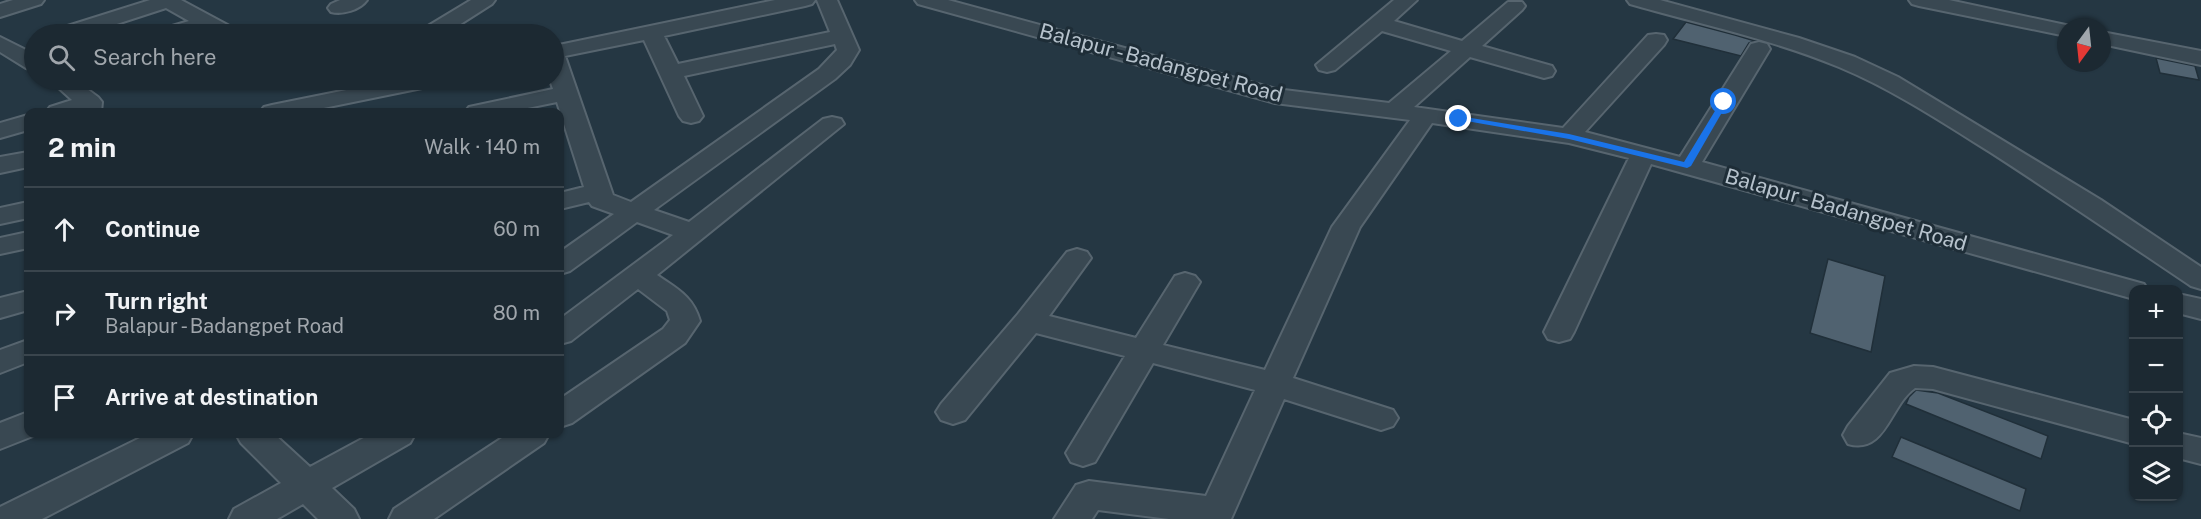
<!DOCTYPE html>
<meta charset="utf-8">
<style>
:root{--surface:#1c2932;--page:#29353e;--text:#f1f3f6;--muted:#a0a6ac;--line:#3a454d}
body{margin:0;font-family:"Public Sans",sans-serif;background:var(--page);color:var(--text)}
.controls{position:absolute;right:18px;bottom:18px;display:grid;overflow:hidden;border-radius:12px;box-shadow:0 2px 4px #0004}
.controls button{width:54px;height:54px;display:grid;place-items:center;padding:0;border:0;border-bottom:2px solid var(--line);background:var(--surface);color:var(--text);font:30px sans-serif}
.compass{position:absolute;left:2057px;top:18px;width:54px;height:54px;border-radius:50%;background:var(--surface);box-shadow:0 2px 4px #0004;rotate:195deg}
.stop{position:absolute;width:18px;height:18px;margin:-14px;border:4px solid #1a73e8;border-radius:50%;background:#fff}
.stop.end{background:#1a73e8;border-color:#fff;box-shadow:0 2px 6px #0008}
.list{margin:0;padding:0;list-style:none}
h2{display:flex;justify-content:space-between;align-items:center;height:78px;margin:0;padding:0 24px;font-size:26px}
h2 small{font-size:20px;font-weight:400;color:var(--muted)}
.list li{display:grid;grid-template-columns:39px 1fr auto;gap:18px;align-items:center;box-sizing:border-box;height:84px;padding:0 24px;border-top:2px solid var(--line)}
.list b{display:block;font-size:22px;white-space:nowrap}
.list p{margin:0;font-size:20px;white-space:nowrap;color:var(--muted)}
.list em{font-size:20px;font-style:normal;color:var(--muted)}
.icon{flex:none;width:33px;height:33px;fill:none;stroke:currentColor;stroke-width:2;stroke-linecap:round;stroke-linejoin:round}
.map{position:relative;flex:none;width:2201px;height:519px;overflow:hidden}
.search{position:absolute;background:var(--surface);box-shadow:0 2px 4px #0004;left:24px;top:24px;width:540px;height:66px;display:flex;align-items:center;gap:15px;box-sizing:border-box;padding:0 21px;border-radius:33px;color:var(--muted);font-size:22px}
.panel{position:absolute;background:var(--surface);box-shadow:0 2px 4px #0004;left:24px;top:108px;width:540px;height:330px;border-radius:12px}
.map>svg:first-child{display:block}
.building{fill:#506270;stroke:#202f39;stroke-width:1.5}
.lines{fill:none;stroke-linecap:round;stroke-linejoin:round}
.minor-casing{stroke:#57656f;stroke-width:4}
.minor{fill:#394852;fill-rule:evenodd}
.route{fill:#1a73e8}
.labels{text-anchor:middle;stroke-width:6;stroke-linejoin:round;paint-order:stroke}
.street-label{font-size:21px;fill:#b6c2cc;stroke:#1e2d37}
</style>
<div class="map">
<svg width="2201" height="519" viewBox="0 0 2201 519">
<rect width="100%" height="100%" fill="#253743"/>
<path class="building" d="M1686,22L1735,35L1755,41L1749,43L1741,56L1673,39Z
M2156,58L2195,66L2199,80L2160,73Z
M1828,259L1885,276L1871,352L1810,333Z
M1916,390L1938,393L2048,436L2041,459L1906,404L1909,397Z
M1901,437L2026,489L2020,511L1892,457Z"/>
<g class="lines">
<g class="minor-casing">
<path id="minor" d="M13,0H44L41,4L0,17V4Z
M150,0H181L235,29L238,34H212L204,30L190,34H160L162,29L189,21L166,8L86,34H55L58,29Z
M340,0H367C360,10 342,15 331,12L328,8L331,4Z
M471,0H495L492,4L445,34H420L423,29Z
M775,0H815L812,4L805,6L664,36L678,64L830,32L817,0H837L859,50L850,65L835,79L654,210L689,222L823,119L832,117L841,119L844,124L657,275C677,289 693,296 700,321L685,343L572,423L560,427V399L663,329L670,320L667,311L638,289L571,341L560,344V319L673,235L637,222L570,271L560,274V252L614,214L592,206L589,202L560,209V193L584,187L557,102L508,112H465L469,107L553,89L550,80H554V46ZM644,40L679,116L683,121L691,123L699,121L703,116L684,76L835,44L837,50L819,69L631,202L613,195L565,56Z
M915,0H948L1276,89L1389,103L1451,51L1382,31L1335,70L1327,72L1319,70L1316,65L1394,0H1417L1394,21L1462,41L1508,2H1522L1525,6L1522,10L1482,46L1552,66L1555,71L1552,76L1544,78L1470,57L1414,107L1563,128L1648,35L1656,34L1664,35L1667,40L1664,45L1585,132L1680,157L1751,44L1759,42L1767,44L1770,49L1702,162L2144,284L2148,290H2134V299L1651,164L1574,332L1570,339L1559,342L1548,339L1544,332L1629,158L1569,143L1432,123L1360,227L1293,378L1393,410L1398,418L1393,426L1381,430L1284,399L1231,519H1169L1098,510L1092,519H1054L1076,485L1089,481L1206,496L1255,390L1153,363L1095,462L1083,466L1071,462L1066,453L1125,356L1036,333L965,420L953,424L941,420L936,412L941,404L1018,314L1067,252L1077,249L1087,252L1091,258L1049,316L1136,338L1175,276L1185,273L1195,276L1200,282L1163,345L1265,370L1332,227L1410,120L1275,103L918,4Z
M1627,0H1660L1799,38L1855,57L1898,77L2101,200L2201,267V289L2191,286C2124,241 2058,196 1990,152C1942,122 1892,89 1839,67C1772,39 1699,24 1630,4Z
M1909,0H1949L2075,27H2066V36L1919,6L1912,4Z
M2102,32L2201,51V65L2102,44Z
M0,37L34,54V70L26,68L0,52Z
M50,80H75L98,97L102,102L101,112H46L50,107L72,100Z
M396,80H438L435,85L427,87L304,112H260L264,107L272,105Z
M28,115V130L0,138V123Z
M28,152V167L0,173V157Z
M28,202V218L0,224V208Z
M28,232V248L0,254V238Z
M28,291V310L0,318V298Z
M2178,294L2201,299V319L2178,313Z
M28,340V362L0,373V350Z
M1914,366L1933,367L2134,420V444L1933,389L1915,388C1890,405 1886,455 1848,444L1843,435L1848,426L1890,373Z
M28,412V434H38L0,449V423Z
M2178,433L2201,438V464L2178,458Z
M148,434H193L188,443L42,519H0V507Z
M236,434H274L310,467L371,434H415L410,443L332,488L354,509L359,519H318L303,504L277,519H229L234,509L281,483L241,443Z
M508,434H549L544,443L434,519H389L394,509Z"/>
</g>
<use href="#minor" class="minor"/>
</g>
<path class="route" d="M1721,101L1728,102L1691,166L1687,168L1569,139L1455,119L1459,116L1569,134L1684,162Z"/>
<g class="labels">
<g class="street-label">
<text transform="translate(1161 63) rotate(15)" y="7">Balapur - Badangpet Road</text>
<text transform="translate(1846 210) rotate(16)" y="7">Balapur - Badangpet Road</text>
</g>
</g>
</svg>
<div class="controls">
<button>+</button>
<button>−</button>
<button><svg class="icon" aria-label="locate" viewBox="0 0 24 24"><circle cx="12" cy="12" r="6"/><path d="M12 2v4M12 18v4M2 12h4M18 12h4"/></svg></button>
<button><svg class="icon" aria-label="layers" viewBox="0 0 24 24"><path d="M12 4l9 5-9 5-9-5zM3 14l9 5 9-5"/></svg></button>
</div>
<svg class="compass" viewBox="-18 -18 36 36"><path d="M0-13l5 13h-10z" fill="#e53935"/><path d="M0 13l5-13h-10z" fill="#a0a6ac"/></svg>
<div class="stop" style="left:1724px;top:102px"></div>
<div class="stop end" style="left:1459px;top:119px"></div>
<div class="search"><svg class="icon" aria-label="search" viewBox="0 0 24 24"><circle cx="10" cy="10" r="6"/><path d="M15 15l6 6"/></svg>Search here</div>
<section class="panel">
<h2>2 min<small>Walk · 140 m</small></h2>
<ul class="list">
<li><svg class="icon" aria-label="ahead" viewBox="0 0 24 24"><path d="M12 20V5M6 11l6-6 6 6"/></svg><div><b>Continue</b></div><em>60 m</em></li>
<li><svg class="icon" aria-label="right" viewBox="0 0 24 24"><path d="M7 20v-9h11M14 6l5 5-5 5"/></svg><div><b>Turn right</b><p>Balapur - Badangpet Road</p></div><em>80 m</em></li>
<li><svg class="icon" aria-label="arrive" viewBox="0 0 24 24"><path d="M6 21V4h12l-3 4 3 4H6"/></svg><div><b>Arrive at destination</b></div></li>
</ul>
</section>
</div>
